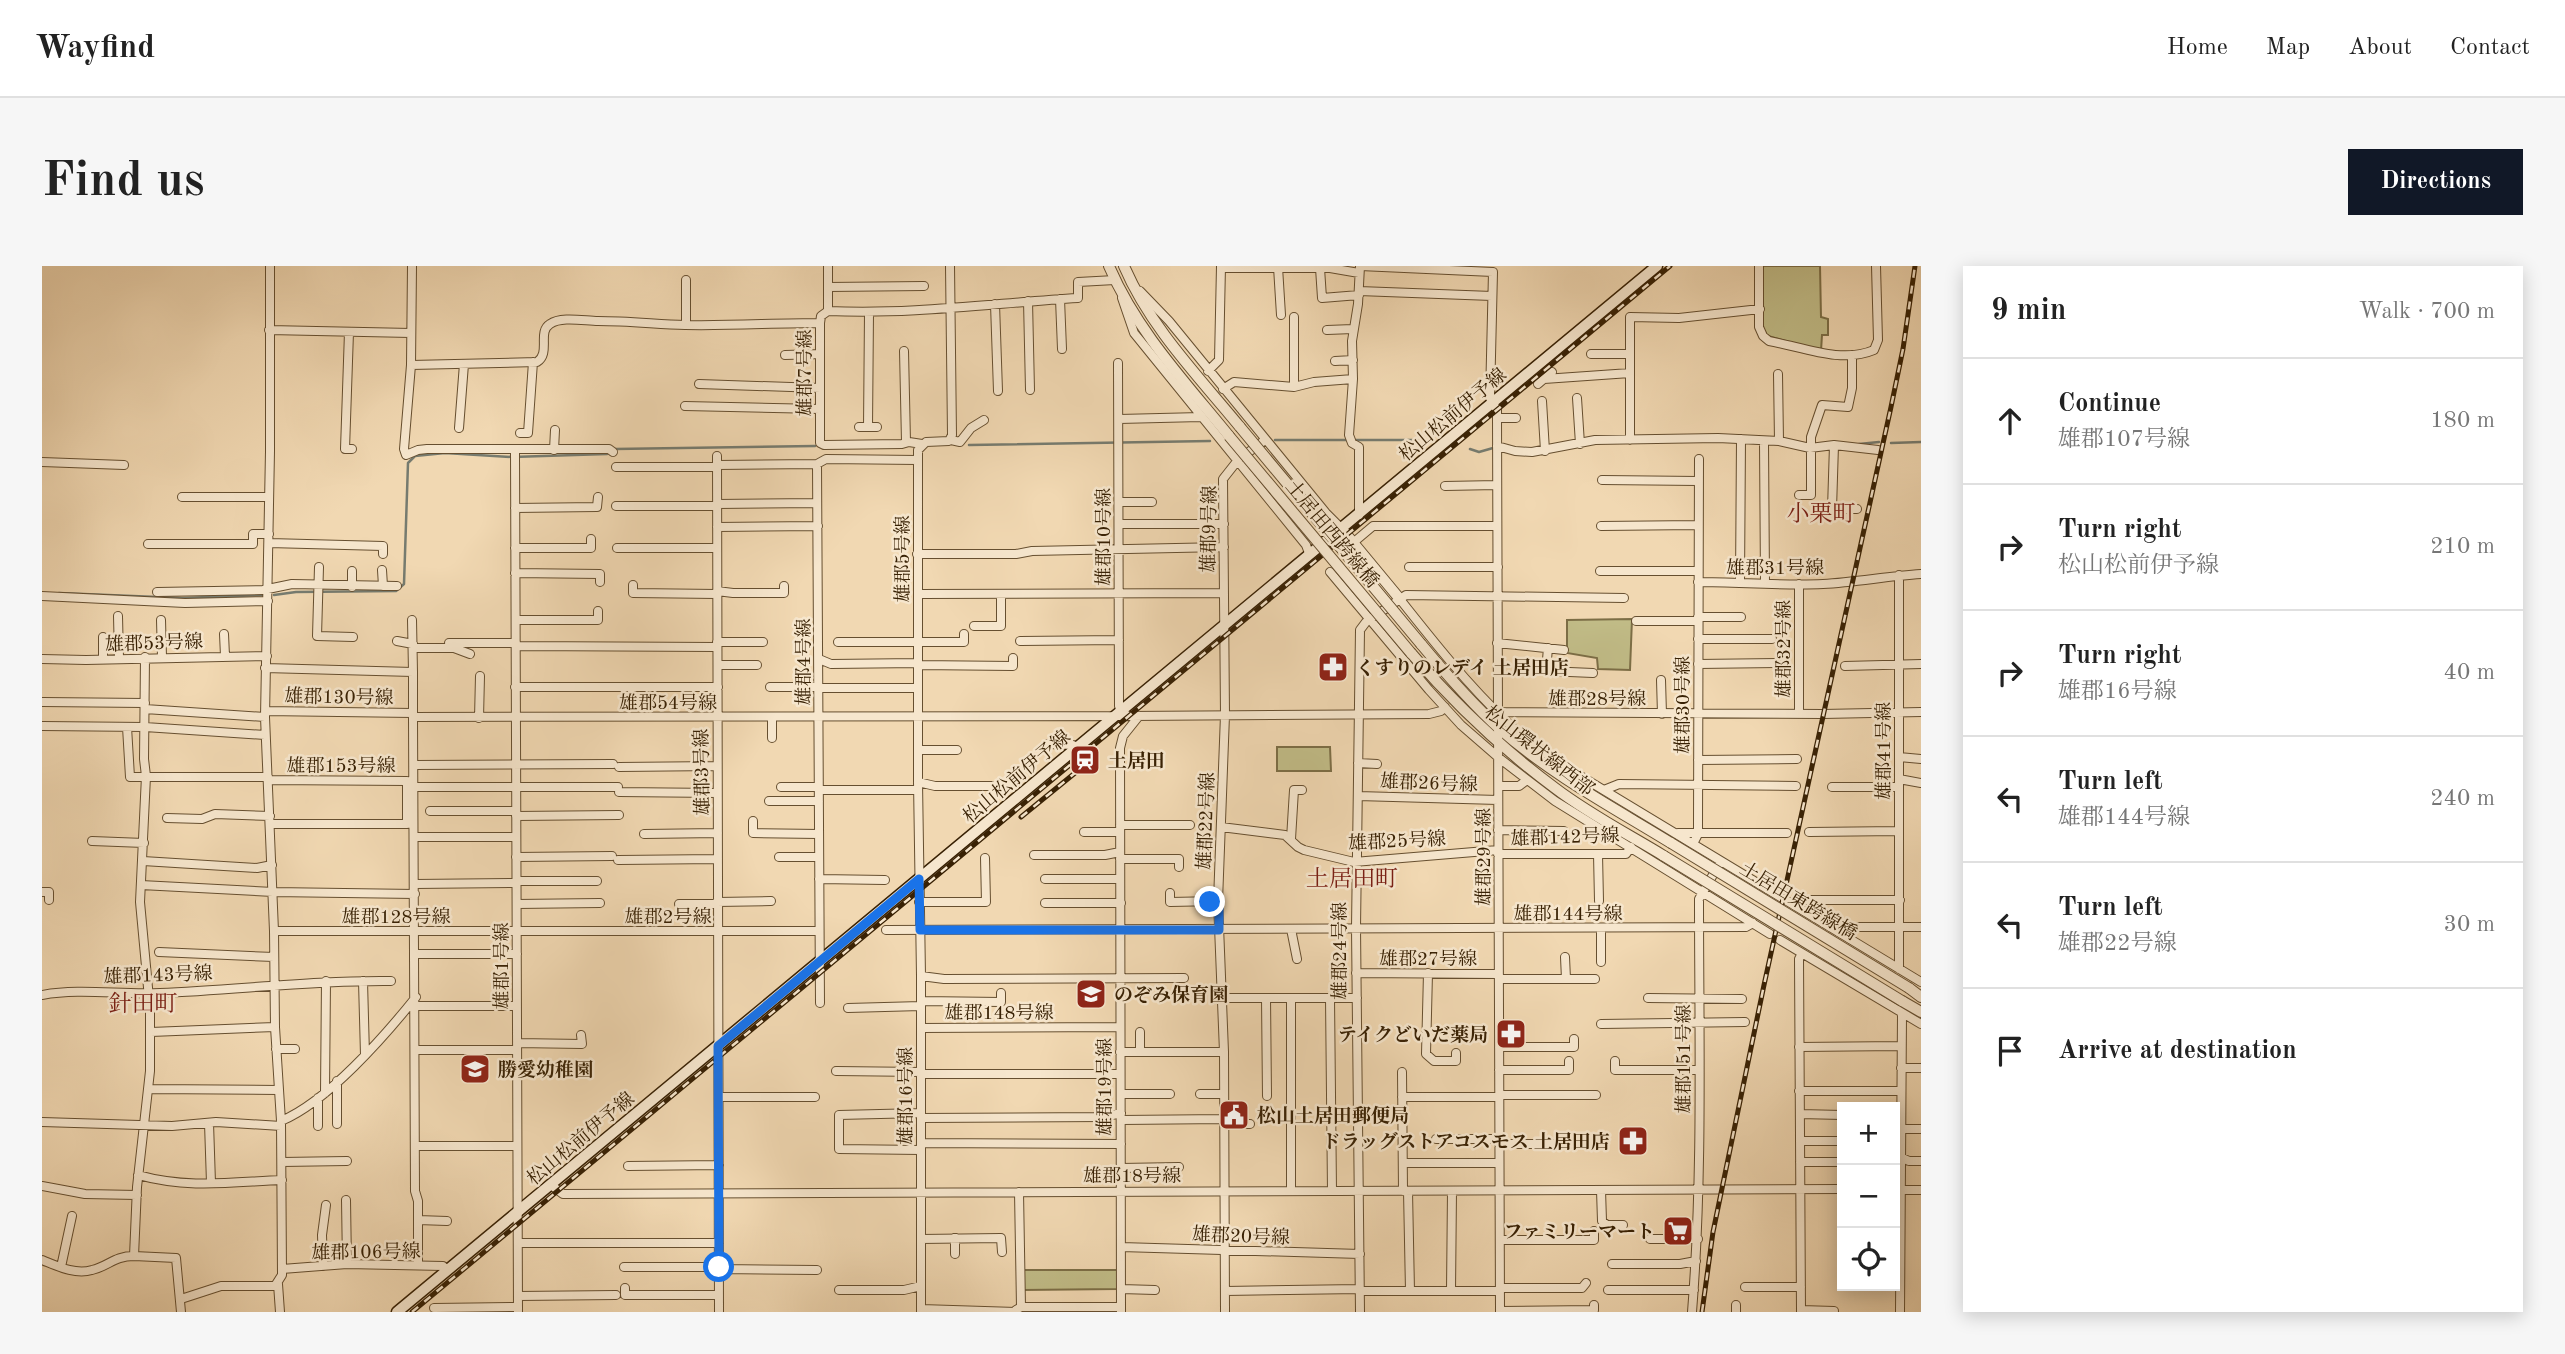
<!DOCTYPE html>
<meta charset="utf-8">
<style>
:root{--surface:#fff;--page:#f6f6f6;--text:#222;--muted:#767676;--line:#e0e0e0;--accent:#111827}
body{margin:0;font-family:"Old Standard TT","Noto Serif JP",serif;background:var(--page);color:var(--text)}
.controls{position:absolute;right:21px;bottom:21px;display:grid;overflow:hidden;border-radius:0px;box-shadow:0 4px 18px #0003}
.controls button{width:63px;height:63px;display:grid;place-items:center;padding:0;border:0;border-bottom:2px solid var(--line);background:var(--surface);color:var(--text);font:35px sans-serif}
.stop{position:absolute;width:21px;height:21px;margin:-16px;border:5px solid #1a73e8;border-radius:50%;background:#fff}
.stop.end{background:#1a73e8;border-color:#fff;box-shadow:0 2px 7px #0008}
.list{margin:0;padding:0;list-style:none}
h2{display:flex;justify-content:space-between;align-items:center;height:91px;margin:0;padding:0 28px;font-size:30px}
h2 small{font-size:23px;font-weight:400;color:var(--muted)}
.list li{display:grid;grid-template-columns:46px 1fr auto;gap:21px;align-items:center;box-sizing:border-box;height:126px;padding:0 28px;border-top:2px solid var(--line)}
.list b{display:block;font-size:26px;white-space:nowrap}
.list p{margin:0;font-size:23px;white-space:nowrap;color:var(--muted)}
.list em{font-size:23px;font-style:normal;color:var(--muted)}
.icon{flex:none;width:38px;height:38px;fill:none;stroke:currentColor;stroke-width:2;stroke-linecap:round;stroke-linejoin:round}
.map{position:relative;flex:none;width:1879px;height:1046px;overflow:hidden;border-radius:0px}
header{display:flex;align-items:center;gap:42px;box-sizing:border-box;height:98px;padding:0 35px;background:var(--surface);border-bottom:2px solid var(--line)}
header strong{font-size:33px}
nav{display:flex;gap:38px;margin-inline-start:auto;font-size:24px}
.intro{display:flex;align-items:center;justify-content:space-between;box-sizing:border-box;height:168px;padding:0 42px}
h1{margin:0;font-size:49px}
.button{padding:18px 32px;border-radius:0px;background:var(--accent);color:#fff;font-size:24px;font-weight:700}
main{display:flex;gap:42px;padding:0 42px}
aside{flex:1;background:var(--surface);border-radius:0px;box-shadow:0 4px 18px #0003}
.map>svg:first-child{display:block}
.green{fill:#c1bc87;stroke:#7c6e46;stroke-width:2}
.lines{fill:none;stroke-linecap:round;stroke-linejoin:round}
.stream{stroke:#767b6f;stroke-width:2.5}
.minor-casing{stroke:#664f30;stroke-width:10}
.tertiary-casing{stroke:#664f30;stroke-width:12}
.secondary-casing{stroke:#382104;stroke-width:13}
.minor{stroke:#f6e6cd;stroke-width:8}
.tertiary{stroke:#f6e6cd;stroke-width:10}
.secondary{stroke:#f6e6cd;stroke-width:10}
.rail-casing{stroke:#382104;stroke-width:5}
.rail{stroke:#f6e6cd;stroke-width:2.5;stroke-dasharray:8;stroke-linecap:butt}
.tertiary-bridge-casing{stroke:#664f30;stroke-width:12;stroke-linecap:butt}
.tertiary-bridge{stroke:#f6e6cd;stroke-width:10}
.route{stroke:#1a73e8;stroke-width:9}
.labels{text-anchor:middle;stroke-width:5;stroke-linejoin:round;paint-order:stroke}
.street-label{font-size:19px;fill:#382104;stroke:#f6e6cd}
.poi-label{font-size:19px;font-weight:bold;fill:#382104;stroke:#f6e6cd;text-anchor:start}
.quarter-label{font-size:23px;fill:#7a1f14;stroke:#f6e6cd}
</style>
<header>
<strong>Wayfind</strong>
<nav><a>Home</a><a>Map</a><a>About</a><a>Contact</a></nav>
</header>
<div class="intro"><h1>Find us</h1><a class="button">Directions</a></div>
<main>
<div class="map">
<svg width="1879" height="1046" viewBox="0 0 1879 1046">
<rect width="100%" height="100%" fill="#f1d8b2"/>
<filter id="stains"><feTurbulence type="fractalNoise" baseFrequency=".00286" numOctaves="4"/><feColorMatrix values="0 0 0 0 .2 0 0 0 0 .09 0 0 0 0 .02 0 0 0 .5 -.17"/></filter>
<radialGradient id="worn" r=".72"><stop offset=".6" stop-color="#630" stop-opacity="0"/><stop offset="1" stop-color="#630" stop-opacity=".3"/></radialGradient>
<path class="green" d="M1721,0H1778L1779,51L1786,53V69H1780L1779,85L1726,70L1721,63Z
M1590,353L1588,404L1556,403L1555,392L1525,387V354Z
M1235,481H1288L1289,505H1235Z
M981,1004H1075V1023L981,1024Z"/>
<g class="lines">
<path class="stream" d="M1233,174H1305
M1311,174H1376
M1849,177L1879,176
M1817,178L1837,176
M927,179L1168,175
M1428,183L1437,186L1451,182
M17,327L140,332L220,329
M232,329L254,326L354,325L362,318L366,197L373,190L403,187L470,191L565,188L573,183L773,180"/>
<g class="minor-casing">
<path id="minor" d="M370,0L369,99L495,96C509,87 495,66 508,58C519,50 543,55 556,55C585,55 614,58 643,59C687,60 733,57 778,57
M786,0V45L779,50L778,57V177L782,179L860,178L867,176L880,178
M1318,0L1451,6L1448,132L1455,144V152L1458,1046
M1717,0V61L1721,70L1727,75C1761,81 1799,98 1832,84L1836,74L1834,0
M1236,1L1239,49
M1179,2H1288L1317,7
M1278,2L1280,32L1317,29
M644,14V59
M786,21L882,20
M1098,25L1127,55L1284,247L1299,262
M1317,25L1450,30
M1080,32L1092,67L1264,279L1267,287
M1018,33L1020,83
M986,35L988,124
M953,38L956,125
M786,45C870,49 953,37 1036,32V16L1073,14
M227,64L369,67
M1285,64L1311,63
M307,66L303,183H310
M862,85L864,176
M1549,88H1588
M743,89L778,88
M1293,95L1311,94
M1076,97L1077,440L1079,446L1087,450L1387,448L1399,445L1403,441
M369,99L362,183L364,189L376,184L385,183H567L571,186
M1166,105L1177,94L1179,0
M1736,108L1737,175
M1311,113L1307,169L1310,177L1317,181V249
M1502,113L1588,107
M657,118L778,122
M1496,118L1510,106
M1252,121V51
M1181,123L1192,116L1252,121L1272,116L1311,113L1310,75L1316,38L1318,0
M1535,132L1538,178
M1500,135L1503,185
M643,140L778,143
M1455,152H1474
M1077,153L1159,151
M817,161H835
M826,161L827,47
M417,162L422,98
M478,167H486L491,96
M909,174L918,176L929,162L942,154
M1588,174V51L1637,52L1718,43
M1722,176L1723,317
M1792,179L1790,243H1815
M1455,180L1473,185L1490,186L1553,174L1676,172L1737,175L1768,182L1792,179L1836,184
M512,184L513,164
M473,185L476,1046
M675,190L677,1046
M0,196L82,199
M675,199L775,198
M574,201H675
M1560,214L1656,215
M1403,220L1455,219
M1757,229H1769V171L1780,139L1806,141L1810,122V89
M140,231H227
M1077,236H1110
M675,238L775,237
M574,240H675
M473,242L555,241L556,231
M1077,258H1182
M1559,260L1655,259
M675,261L776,260
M1312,276L1331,260H1455
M227,277L341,280V288
M106,278H211V268H227
M473,282H549V273
M575,282H675
M875,288H974L990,285L1182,281
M277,301L275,370L311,371
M1367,301H1456
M340,304L341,320
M310,305V321
M1558,305H1656
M1288,306L1387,424L1419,459L1457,492L1513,535L1728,668
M473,307L558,308V316
M1656,316C1697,316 1740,320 1781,318C1815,316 1846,310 1879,308
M1698,316L1699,173
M1757,318V448
M591,319V327L675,328
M675,325L691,327H742V320
M115,326L221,324L250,318L355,320
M876,328L1181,327
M0,330L143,337L226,335
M1357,332C1391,375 1425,418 1465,456C1479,470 1496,481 1512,494L1879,716
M76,350L77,392
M1656,351H1699
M119,354L120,391
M370,354L371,406
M474,354H556V345
M1594,355H1656
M932,360H959V328
M182,368L183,390
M1656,373H1730
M355,375L371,378
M978,375L1077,374
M675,376H721
M796,376H922V368
M407,377H474
M1455,377L1522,384
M474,380L675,381
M371,382H412L428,388
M1506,382L1504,405L1551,407
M103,391L102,493L104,510L98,636L108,743V805L106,823
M0,393L44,394L225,390
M61,393V371
M777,393L789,398L876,397
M1656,398L1735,397
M676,399H715
M876,399L971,400V392
M1803,400L1879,398
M223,402L371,406V451L1087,450
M1619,414L1620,448
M473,421H676
M728,421H777
M777,422H876
M0,436L103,437
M103,443L223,451
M223,445L371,447
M1456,446L1781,448L1879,446
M371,451L373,925L376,935V999
M730,451V472
M437,452L438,410
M0,460L103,461L223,469
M85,461L88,511H226
M1006,478L1031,479L1035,482
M876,484H915
M1857,491L1879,493
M1656,494L1755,493
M1316,497L1335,498
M372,499L571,498
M577,501L675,500
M1857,513L1879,517
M226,514L365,515V521
M876,516L893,520H968
M1460,520H1477L1485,514
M739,521H777
M1790,521H1857
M777,524H876
M1562,524L1577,518L1754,520
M577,526L675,527
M1316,530L1456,534
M727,535H777
M388,545H474
M474,550L577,549
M125,552L160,553L173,548L228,550
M711,555V567L777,568
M228,558H365V521H576
M1078,559H1148
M1179,561L1243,569L1256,581L1262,584L1312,596L1456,584
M1456,564L1522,565
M1042,566H1078
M1767,566L1857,565
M1636,567H1745
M602,568L676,567
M372,571H474
M1249,573L1252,524H1260
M50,575L102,577
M1651,578L1656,568V561L1657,193
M1456,588H1584L1589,581
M1556,588L1557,635
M992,589H1063L1078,586
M474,591L570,590
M737,591H777
M1078,593H1137V601
M576,594L676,593
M101,595L215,602L230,599
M777,613L843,614
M1003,613H1078
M474,615H555
M373,618L474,617
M99,619L231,626L373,628
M0,626H7V634
M1128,627V636L1176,635
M1760,634H1858
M675,636L729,635
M877,636H944L943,592
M1003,637H1079
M475,638L558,637
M637,638H675
M1249,663L1255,693
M844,664L1704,661L1711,657
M232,665H776
M1796,665L1804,661H1879
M1738,674L1879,758
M117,686L232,691
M373,688H475
M1523,691L1524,713
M1559,696V664
M1857,703V309
M1314,707L1457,708
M1386,707L1384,788L1392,795H1414V787
M879,710L902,713L1142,712
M1457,713H1553
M321,715L323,789
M0,729C39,722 78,729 118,727C195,724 271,714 349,715
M1181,732H1315
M1224,732L1225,830
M1249,732V925
M1288,732L1290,925
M1606,732L1700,733
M879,735L959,736V727
M778,737L775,198L784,193L876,194
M373,740H475
M806,742L879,740
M1559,758L1703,756
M879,762L1078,761
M109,766L233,761
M475,777L540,778L539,769
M1457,781H1532V773
M1757,781L1859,780
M234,783H253
M373,784H475
M1078,786H1182
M1098,786V766
M1573,795V804H1656
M1859,802H1879
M1457,804H1527V795
M794,805L879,806
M1360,806L1361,925
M879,808H1078
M1757,825H1858
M283,827L284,715
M1079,828H1128
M1158,828H1182
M1457,829H1554
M677,831H773
M1360,831H1457
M879,847L797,849V883L879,884
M1758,848L1800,849
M879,852L1062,851L1079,847
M1079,854L1183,853
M239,855C285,836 342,771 374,731
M0,856L130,860L174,856L239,860
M167,857L169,917
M295,858V815
M1183,858H1208
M276,860V832
M1858,863H1879
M1394,873H1457
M1758,875H1800
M879,877L1079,878
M1457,878H1541
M373,880H475
M1858,891L1867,895H1879
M240,896L305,895
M1758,896H1800
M1361,897H1457
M586,900L677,899
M1079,902L1137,901
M96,909C146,923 190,916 240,914
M509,919L521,928L1800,923
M0,920L43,928L95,929
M1559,924L1560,955L1565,959H1581
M1853,924H1879
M1366,925L1368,1025
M977,926L979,1041
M304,934L305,998
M376,954L405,955
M913,972V988
M879,973L959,972L960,986
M1608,973H1656
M1458,974H1552V965
M476,977H677
M1079,981L1318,988
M0,994C15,1000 33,1009 50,1004C67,1000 72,990 92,990
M1570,998H1638L1654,995
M281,1000L280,969L284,939
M19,1001L30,950
M582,1001H677
M240,1003L305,998L401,1000L406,1004
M677,1003L775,1004
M236,1018L238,1046
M1703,1021H1759
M583,1022V1029H677
M1458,1022H1540L1544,1017
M1079,1023L1113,1024
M797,1024H862L879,1020
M1566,1024H1652
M1183,1025L1318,1023
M1318,1025H1458
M1409,1025L1410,925
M476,1030L574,1029
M139,1033L179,1020H233L240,1009L239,855L233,761L232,665L223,451L228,185V0
M1694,1039V1046
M392,1042L476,1041
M879,1043L974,1046
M974,1044L979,1041H1079
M1759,1044L1792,1045
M1458,1045L1552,1044V1039
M139,1046L134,992L92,990L95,921L106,823L237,824
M879,1046V710L876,516V184L884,176L907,175L910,169L908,0
M1079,1046L1078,482L1081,470L1097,450
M1183,1046L1182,786L1176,635L1183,449L1181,213L1196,194L1223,174
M1318,1046L1314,662L1318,364L1324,356L1364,329L1582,332
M1650,1046C1661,909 1657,770 1657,633L1679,595
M1759,1046L1757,693L1760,687
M1858,1046L1860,748"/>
</g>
<g class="tertiary-casing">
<path id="tertiary" d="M1067,0C1094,64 1144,117 1187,170
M1082,0C1108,61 1157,111 1198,161
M1299,262L1357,332
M1379,378C1404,408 1430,438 1459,464C1510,509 1572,542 1629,577
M1369,387C1412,437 1459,482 1513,522C1547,548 1586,568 1622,590
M1867,722L1879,731
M1860,735L1879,746"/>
</g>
<g class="secondary-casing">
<path id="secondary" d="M355,1046L1615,0"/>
</g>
<use href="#minor" class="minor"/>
<use href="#tertiary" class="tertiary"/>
<use href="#secondary" class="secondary"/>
<g class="rail-casing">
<path id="rail" d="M979,551L1044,498
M370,1046L1628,0
M1660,1046L1671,966L1722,719L1849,141L1861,83L1873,0"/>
</g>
<use href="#rail" class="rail"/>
<g class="tertiary-bridge-casing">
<path id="tertiary-bridge" d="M1198,161L1379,378
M1187,170L1369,387
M1629,577L1867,722
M1622,590L1860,735"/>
</g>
<use href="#tertiary-bridge" class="tertiary-bridge"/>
</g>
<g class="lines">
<path class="route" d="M677,1001L676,780L877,613L878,664H1177V635L1168,636"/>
</g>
<defs>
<g id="pharmacy-square" transform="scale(1.575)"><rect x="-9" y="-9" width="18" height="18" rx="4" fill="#8f2418" stroke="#f6e6cd"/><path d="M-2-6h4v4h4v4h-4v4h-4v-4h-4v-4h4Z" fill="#fff"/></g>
<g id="station-square" transform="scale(1.575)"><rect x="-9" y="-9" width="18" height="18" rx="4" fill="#8f2418" stroke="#f6e6cd"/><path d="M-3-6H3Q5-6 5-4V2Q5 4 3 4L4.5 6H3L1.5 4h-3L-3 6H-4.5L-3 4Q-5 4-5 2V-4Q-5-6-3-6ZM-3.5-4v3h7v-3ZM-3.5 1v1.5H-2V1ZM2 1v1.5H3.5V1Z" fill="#fff"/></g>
<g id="school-square" transform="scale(1.575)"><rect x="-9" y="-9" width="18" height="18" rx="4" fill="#8f2418" stroke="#f6e6cd"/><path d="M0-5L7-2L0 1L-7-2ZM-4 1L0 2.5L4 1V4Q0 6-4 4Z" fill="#fff"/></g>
<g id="civic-square" transform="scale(1.575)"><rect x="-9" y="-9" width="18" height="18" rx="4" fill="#8f2418" stroke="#f6e6cd"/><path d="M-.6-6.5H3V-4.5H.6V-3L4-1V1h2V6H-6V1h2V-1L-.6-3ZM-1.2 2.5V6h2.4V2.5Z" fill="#fff"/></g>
<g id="supermarket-square" transform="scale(1.575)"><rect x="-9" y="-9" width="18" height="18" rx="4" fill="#8f2418" stroke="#f6e6cd"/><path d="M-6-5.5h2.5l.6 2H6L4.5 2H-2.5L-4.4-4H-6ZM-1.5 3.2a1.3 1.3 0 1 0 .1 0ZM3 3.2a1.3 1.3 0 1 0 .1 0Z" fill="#fff"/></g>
</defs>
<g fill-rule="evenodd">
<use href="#pharmacy-square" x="1291" y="401"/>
<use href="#station-square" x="1043" y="494"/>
<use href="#school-square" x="1049" y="728"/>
<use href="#pharmacy-square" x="1469" y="768"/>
<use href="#school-square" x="433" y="803"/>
<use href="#civic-square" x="1192" y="849"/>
<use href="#pharmacy-square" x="1591" y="875"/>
<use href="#supermarket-square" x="1636" y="965"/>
</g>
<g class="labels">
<g class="street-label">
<text transform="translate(762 107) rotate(-90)" y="7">雄郡7号線</text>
<text transform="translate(1410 148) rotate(-40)" y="7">松山松前伊予線</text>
<text transform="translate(1166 263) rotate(-89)" y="7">雄郡9号線</text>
<text transform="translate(1291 267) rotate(50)" y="7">土居田西跨線橋</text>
<text transform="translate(1061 271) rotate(-90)" y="7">雄郡10号線</text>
<text transform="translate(860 293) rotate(-90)" y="7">雄郡5号線</text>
<text x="1733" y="308">雄郡31号線</text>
<text transform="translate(112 376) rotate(-2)" y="7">雄郡53号線</text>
<text transform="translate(1741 383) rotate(-90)" y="7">雄郡32号線</text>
<text transform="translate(761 396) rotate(-90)" y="7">雄郡4号線</text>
<text transform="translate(297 430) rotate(1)" y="7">雄郡130号線</text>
<text x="1555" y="439">雄郡28号線</text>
<text x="626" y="443">雄郡54号線</text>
<text transform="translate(1640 439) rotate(-90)" y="7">雄郡30号線</text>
<text transform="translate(1498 484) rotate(38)" y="7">松山環状線西部</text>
<text transform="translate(1841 485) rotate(-90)" y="7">雄郡41号線</text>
<text x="299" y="506">雄郡153号線</text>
<text transform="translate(659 506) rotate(-91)" y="7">雄郡3号線</text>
<text transform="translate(974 510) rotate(-40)" y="7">松山松前伊予線</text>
<text transform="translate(1387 516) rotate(2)" y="7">雄郡26号線</text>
<text transform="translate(1163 555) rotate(-88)" y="7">雄郡22号線</text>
<text transform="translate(1523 570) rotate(-2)" y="7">雄郡142号線</text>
<text transform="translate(1355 574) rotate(-3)" y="7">雄郡25号線</text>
<text transform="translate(1441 591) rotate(-90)" y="7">雄郡29号線</text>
<text transform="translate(1757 634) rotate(31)" y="7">土居田東跨線橋</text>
<text x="1526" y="654">雄郡144号線</text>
<text x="354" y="657">雄郡128号線</text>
<text x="626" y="657">雄郡2号線</text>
<text transform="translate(1297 685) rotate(-90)" y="7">雄郡24号線</text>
<text x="1386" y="699">雄郡27号線</text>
<text transform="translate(459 700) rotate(-90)" y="7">雄郡1号線</text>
<text transform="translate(116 708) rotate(-2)" y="7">雄郡143号線</text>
<text x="957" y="753">雄郡148号線</text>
<text transform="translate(1641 793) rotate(-90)" y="7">雄郡151号線</text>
<text transform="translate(1062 821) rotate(-90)" y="7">雄郡19号線</text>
<text transform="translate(863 830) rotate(-90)" y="7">雄郡16号線</text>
<text transform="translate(538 872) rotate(-40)" y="7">松山松前伊予線</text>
<text x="1090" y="916">雄郡18号線</text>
<text transform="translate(1199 969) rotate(2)" y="7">雄郡20号線</text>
<text transform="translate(324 985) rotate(-1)" y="7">雄郡106号線</text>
</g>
<g class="poi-label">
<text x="1314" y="408">くすりのレデイ 土居田店</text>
<text x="1066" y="501">土居田</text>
<text x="1072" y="735">のぞみ保育園</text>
<text x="1446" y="775" text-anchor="end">テイクどいだ薬局</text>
<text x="456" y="810">勝愛幼稚園</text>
<text x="1215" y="856">松山土居田郵便局</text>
<text x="1568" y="882" text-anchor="end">ドラッグストアコスモス 土居田店</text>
<text x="1613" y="972" text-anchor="end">ファミリーマート</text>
</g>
<g class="quarter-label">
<text x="1779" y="255">小栗町</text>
<text x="1310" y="620">土居田町</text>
<text x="101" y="745">針田町</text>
</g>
</g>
<rect width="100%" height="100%" filter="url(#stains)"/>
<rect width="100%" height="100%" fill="url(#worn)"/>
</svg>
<div class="controls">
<button>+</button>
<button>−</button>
<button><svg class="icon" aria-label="locate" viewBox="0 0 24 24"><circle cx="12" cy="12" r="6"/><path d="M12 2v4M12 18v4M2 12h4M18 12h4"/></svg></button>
</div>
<div class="stop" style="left:677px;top:1001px"></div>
<div class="stop end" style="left:1168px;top:636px"></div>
</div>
<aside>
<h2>9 min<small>Walk · 700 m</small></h2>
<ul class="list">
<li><svg class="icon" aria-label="ahead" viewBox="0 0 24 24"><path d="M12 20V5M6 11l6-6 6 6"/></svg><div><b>Continue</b><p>雄郡107号線</p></div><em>180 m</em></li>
<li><svg class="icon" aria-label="right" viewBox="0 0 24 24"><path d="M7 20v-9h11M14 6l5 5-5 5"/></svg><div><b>Turn right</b><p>松山松前伊予線</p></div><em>210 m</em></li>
<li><svg class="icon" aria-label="right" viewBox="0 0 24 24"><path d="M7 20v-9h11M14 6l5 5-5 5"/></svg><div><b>Turn right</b><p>雄郡16号線</p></div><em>40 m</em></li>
<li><svg class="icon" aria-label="left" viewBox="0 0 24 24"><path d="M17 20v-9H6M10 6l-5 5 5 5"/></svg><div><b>Turn left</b><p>雄郡144号線</p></div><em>240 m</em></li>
<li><svg class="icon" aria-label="left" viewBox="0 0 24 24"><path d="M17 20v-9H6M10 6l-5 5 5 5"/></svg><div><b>Turn left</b><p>雄郡22号線</p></div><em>30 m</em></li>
<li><svg class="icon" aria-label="arrive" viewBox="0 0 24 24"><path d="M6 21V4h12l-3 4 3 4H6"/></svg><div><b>Arrive at destination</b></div></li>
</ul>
</aside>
</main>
